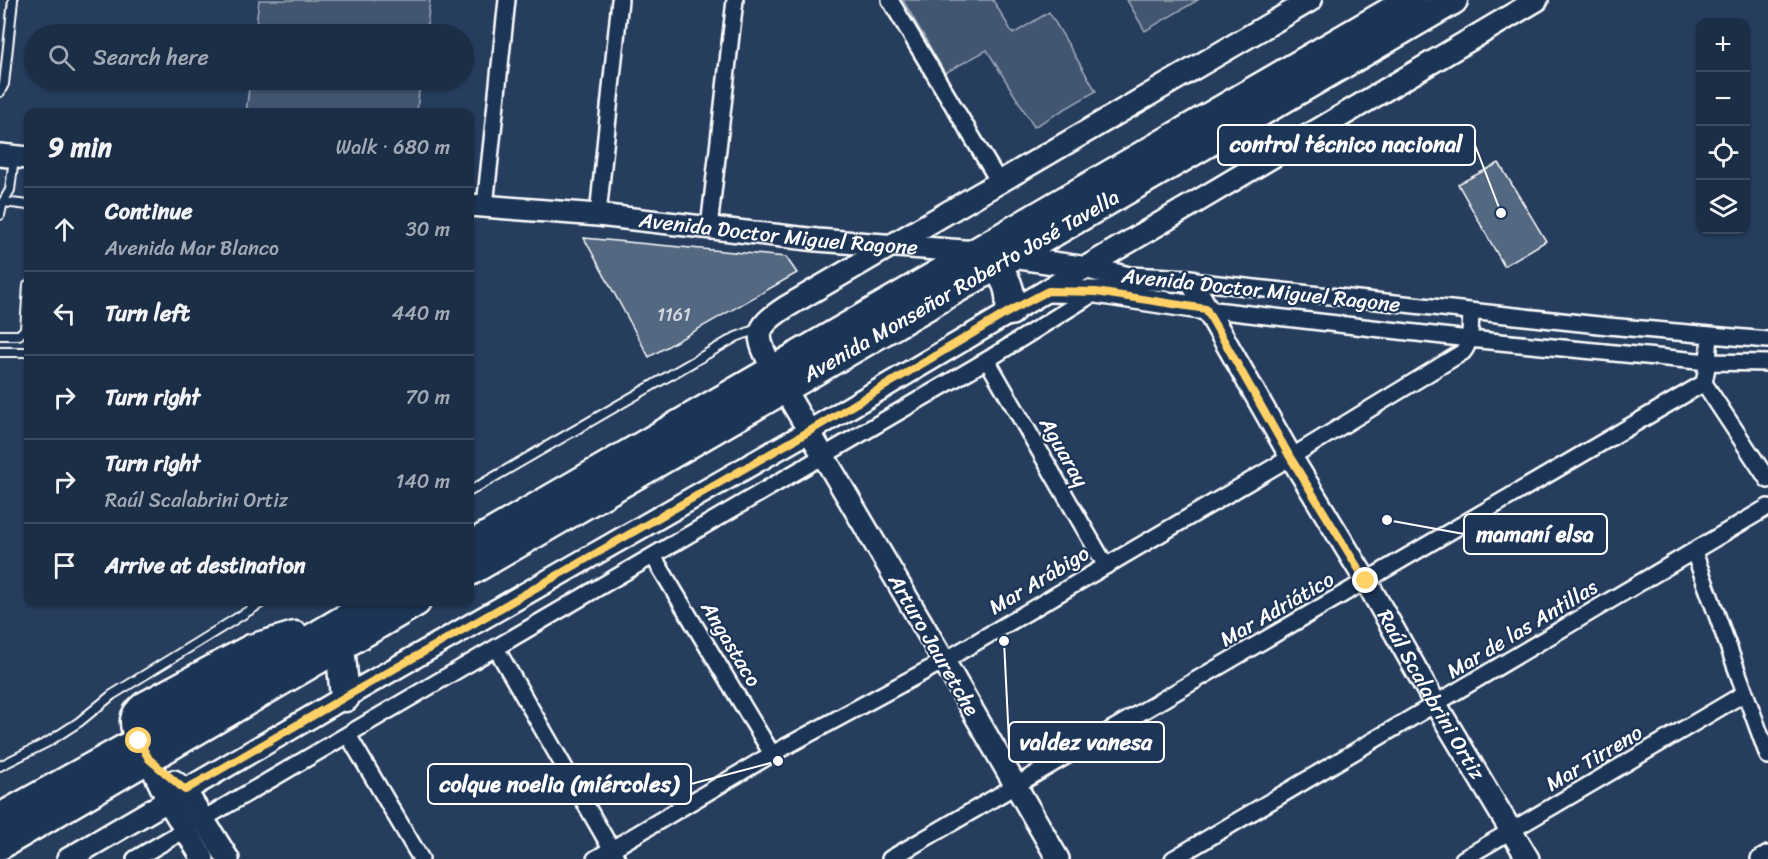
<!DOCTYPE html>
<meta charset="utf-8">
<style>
:root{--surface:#1c2e46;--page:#293a51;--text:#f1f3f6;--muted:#a0a8b3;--line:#3a4a5f}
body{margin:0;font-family:Sriracha,sans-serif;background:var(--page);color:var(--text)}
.controls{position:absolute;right:18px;top:18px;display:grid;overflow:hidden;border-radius:12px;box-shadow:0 2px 4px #0004}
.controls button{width:54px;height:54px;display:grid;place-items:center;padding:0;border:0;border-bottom:2px solid var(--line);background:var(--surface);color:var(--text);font:30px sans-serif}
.stop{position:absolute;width:18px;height:18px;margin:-14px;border:4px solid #ffd166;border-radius:50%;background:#fff}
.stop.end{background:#ffd166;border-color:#fff;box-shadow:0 2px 6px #0008}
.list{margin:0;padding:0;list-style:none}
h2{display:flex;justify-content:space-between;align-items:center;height:78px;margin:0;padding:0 24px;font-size:26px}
h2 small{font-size:20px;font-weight:400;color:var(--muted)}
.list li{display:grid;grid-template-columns:39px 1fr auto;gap:18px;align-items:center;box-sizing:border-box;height:84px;padding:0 24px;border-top:2px solid var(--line)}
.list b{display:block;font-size:22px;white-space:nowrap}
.list p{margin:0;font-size:20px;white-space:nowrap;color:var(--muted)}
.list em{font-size:20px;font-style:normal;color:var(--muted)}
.icon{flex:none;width:33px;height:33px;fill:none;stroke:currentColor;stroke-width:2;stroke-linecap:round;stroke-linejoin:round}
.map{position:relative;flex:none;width:1768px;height:859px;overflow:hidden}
.search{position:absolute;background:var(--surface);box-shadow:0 2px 4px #0004;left:24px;top:24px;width:450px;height:66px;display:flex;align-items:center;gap:15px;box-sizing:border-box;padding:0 21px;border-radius:33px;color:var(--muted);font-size:22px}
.panel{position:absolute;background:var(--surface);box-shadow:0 2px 4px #0004;left:24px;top:108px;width:450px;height:498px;border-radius:12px}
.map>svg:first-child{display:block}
.green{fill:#425672;stroke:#a0aab8;stroke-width:1.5}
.building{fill:#556781;stroke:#fff;stroke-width:1.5}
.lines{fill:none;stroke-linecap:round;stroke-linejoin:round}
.lane-casing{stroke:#fff;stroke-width:12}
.street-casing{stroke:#fff;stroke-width:20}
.secondary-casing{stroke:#fff;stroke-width:26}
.highway-casing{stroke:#fff;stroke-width:33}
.lane{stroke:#1d3557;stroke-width:8}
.street{stroke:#1d3557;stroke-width:15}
.secondary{stroke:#1d3557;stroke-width:21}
.highway{stroke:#1d3557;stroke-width:28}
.route{stroke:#ffd166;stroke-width:8}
.labels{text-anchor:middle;stroke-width:4.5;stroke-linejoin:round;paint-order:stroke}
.number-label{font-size:18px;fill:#d4d9e0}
.street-label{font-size:21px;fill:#fff;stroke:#1d3557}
.leader{fill:none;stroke:#fff;stroke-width:2}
.callout-dot{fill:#fff;stroke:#1d3557;stroke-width:2}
.callout{fill:#1d3557;stroke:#fff;stroke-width:2}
.callout-label{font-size:22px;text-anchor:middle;font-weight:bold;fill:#fff}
</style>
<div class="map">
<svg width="1768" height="859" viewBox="0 0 1768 859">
<rect width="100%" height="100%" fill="#263d5e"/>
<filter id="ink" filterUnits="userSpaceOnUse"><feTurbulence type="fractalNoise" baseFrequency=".0167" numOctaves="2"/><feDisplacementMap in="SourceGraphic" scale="12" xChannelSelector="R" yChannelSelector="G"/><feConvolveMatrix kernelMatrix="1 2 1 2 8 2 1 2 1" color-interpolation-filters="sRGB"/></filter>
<g filter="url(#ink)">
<path class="green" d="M259,0H430L426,34H255Z
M903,0H993L1013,34L1049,12L1096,91L1034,127L987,50L945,73Z
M1127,0H1198L1145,31Z
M250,80H420L417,112H246Z"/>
<path class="building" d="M1499,163L1546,241L1504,266L1458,184Z
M584,238L786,257L797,273L649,357Z"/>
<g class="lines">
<g class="lane-casing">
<path id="lane" d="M0,92L4,84L13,0
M3,202L28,205
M0,215L3,202L10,190L14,158
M0,335H19L25,329L28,285
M0,352H28
M470,491L736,337L757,329
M0,766L48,742L79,722L112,695L263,602"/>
</g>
<g class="street-casing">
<path id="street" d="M890,0L999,182
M485,206L507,0
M598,215L620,0
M709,228L735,0
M1191,281L1608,326L1768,340
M1206,309L1469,339L1708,362L1768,363
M987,360L1106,566
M1704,383L1768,480
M1694,552L1768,756
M653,556L772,754
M496,648L617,859
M348,735L421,859
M135,859L987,360L1096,292
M595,859L772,754L944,661L1291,457L1463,352C1472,341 1470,324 1471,311
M890,859L1704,383L1708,362L1710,335
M1173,859L1768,507
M1463,859L1745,693
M1759,859L1768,854"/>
</g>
<g class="secondary-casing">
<g id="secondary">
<path d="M0,155L28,158"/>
<path id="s1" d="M470,205L598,215L817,240L977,252L1088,268L1129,278L1191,281L1291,457L1366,581L1436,705L1528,859"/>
<path d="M1048,291L1096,292L1206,309"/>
<path d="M142,747L168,801L203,859"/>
<path d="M174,781L185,790L228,859"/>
<path d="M68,859L345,697L808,432L1537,0"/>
<path d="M1058,859L944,661L773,370C756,336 752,329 786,307L1311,0"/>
</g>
</g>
<g class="highway-casing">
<g id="highway">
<path d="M982,256C1002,270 1013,285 1010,311"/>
<path d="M470,546L1411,0"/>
<path id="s2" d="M470,571L1453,0"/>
<path d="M340,646L345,697"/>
<path d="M139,741C135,724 130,718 145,706L251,649L295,636"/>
<path d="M0,818L139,741L374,602"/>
<path d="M0,845L416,602"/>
</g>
</g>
<use href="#lane" class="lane"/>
<use href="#street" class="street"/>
<use href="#secondary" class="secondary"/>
<use href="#highway" class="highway"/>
</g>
</g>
<g class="lines" filter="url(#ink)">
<path class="route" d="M139,741L149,759L185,790L345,697L808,432L1010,311L1048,291L1096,292L1206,309L1290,457L1366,581"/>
</g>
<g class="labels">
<g class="number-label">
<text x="674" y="321">1161</text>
</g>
<g class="street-label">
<text dy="7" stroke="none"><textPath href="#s1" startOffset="310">Avenida Doctor Miguel Ragone</textPath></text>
<text dy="7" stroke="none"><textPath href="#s2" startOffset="568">Avenida Monseñor Roberto José Tavella</textPath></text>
<text transform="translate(1261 290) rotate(6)" y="7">Avenida Doctor Miguel Ragone</text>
<text transform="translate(1064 452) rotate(60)" y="7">Aguaray</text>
<text transform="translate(1039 580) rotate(-31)" y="7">Mar Arábigo</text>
<text transform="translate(1277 609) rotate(-30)" y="7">Mar Adriático</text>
<text transform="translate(1522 629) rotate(-31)" y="7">Mar de las Antillas</text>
<text transform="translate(731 644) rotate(59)" y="7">Angastaco</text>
<text transform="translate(934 645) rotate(60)" y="7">Arturo Jauretche</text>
<text dy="7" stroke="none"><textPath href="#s1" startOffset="1204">Raúl Scalabrini Ortiz</textPath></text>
<text transform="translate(1594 758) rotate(-31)" y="7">Mar Tirreno</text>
</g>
</g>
<path class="leader" d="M1501 213L1475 145M1387 520L1464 534M1004 641L1009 742M778 761L691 784"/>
<g class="callout-dot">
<circle cx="1501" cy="213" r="6"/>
<circle cx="1387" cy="520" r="6"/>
<circle cx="1004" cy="641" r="6"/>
<circle cx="778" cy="761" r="6"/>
</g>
<g class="callout">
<rect x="1218" y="125" width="257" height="40" rx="6"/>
<rect x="1464" y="514" width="143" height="40" rx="6"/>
<rect x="1009" y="722" width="155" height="40" rx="6"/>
<rect x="428" y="764" width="263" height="40" rx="6"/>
</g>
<g class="callout-label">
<text x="1346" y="152">control técnico nacional</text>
<text x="1535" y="542">mamaní elsa</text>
<text x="1086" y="750">valdez vanesa</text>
<text x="559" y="792">colque noelia (miércoles)</text>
</g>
</svg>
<div class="controls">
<button>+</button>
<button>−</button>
<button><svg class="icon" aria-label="locate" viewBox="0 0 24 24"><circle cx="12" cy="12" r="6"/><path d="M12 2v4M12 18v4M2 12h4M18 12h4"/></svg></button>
<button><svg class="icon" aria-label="layers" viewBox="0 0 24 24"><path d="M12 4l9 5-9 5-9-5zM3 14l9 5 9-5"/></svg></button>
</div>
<div class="stop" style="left:139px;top:741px"></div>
<div class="stop end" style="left:1366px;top:581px"></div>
<div class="search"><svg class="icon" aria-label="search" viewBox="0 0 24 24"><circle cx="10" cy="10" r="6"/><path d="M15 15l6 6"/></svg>Search here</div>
<section class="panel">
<h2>9 min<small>Walk · 680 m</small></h2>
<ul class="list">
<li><svg class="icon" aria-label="ahead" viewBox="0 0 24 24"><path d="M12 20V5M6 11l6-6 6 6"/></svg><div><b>Continue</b><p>Avenida Mar Blanco</p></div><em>30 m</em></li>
<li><svg class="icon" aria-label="left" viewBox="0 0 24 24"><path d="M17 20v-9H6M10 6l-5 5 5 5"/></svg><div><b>Turn left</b></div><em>440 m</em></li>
<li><svg class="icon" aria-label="right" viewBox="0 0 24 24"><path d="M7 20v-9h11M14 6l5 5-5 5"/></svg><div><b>Turn right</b></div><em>70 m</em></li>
<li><svg class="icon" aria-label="right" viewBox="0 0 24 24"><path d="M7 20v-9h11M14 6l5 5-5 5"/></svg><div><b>Turn right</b><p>Raúl Scalabrini Ortiz</p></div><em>140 m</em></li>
<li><svg class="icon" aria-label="arrive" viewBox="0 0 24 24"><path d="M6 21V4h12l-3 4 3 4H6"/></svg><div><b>Arrive at destination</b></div></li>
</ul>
</section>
</div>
